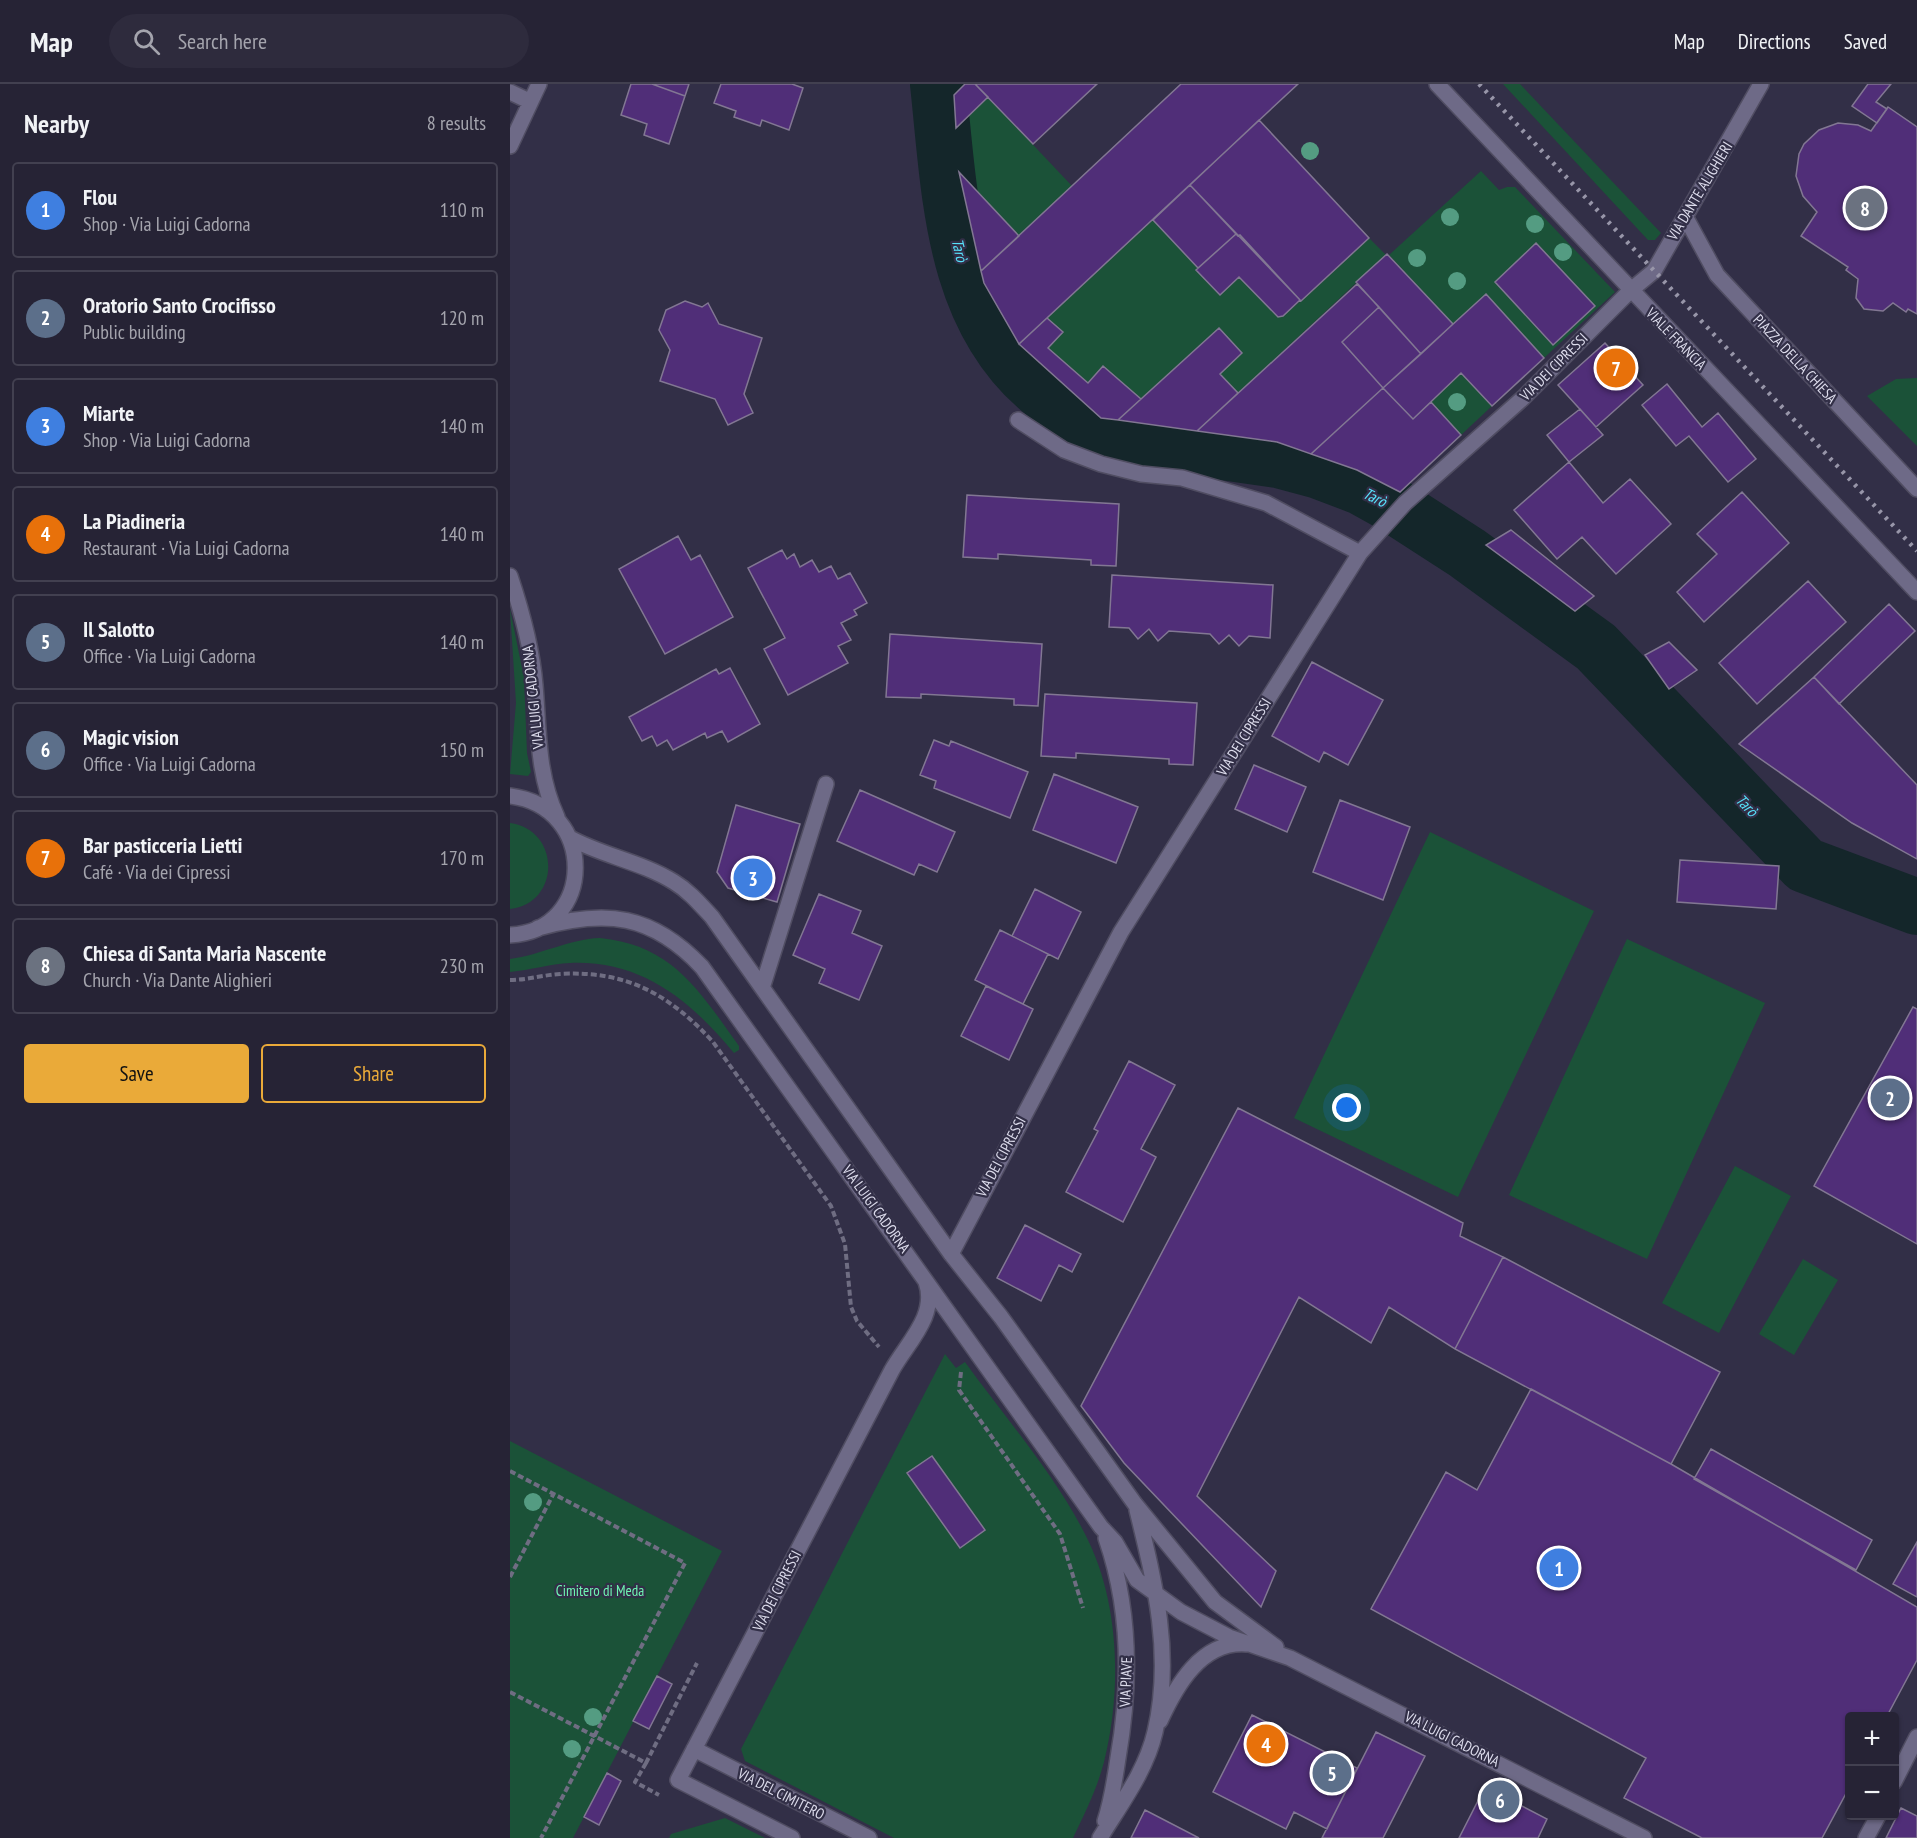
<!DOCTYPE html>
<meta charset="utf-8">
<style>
:root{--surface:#262335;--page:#2e2b3d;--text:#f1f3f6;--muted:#a4a4ad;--line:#424050;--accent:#eaaa39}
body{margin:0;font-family:"PT Sans Narrow",sans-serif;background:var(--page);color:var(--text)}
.controls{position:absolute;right:18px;bottom:18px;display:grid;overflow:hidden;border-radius:6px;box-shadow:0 2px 4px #0004}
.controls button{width:54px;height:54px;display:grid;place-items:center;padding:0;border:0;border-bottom:2px solid var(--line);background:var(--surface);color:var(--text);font:30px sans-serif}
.you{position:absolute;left:837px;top:1024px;width:21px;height:21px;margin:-15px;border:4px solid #fff;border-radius:50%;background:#1a73e8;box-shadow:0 0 0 9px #1a73e833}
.badge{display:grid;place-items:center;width:39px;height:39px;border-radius:50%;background:var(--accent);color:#fff;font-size:20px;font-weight:700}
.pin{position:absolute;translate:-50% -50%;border:3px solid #fff;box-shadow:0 2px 6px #0006}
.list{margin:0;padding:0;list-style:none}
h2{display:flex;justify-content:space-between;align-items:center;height:78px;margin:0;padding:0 24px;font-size:26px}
h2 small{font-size:20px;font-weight:400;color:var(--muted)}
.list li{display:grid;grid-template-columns:39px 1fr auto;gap:18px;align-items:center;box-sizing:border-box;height:96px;margin:0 12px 12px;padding:0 12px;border:2px solid var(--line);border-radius:6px}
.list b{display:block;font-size:22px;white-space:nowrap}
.list p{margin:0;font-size:20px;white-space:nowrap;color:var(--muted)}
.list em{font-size:20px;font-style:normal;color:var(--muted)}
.actions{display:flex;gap:12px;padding:18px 24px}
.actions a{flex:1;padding:14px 0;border:2px solid var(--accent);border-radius:6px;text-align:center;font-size:21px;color:var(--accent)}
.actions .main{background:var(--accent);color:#111}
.icon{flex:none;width:33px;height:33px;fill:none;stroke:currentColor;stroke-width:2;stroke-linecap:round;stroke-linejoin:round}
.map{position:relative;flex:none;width:1407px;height:1754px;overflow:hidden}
header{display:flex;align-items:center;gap:36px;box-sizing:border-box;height:84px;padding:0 30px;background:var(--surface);border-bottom:2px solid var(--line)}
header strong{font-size:28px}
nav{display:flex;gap:33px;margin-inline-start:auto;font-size:21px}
.search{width:420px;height:54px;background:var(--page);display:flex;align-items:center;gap:15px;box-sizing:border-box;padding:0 21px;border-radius:33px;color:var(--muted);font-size:22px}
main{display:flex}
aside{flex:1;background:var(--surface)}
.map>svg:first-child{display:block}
.green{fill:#1b5238}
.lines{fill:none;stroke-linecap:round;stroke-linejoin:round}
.river{stroke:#14262a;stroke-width:56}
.building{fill:#502e78;stroke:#827793;stroke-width:1.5}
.minor-casing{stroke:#504d62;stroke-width:18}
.path{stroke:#6f6d82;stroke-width:4;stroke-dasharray:6 3;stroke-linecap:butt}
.minor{stroke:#6e6a87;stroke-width:15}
.rail{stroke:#9896a9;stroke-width:4.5;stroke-dasharray:3 6;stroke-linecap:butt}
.tree{fill:#549c82}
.labels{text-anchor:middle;stroke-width:4.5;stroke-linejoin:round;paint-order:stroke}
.street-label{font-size:15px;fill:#dcdbeb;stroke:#322f47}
.park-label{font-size:15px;fill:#6ff6b3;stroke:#322f47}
.water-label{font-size:16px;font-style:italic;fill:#57e1fa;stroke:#322f47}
</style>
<header>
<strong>Map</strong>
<div class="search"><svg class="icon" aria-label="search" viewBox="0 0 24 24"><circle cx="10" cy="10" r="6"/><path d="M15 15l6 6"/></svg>Search here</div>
<nav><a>Map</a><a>Directions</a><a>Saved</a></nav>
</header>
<main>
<aside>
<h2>Nearby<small>8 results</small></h2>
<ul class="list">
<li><span class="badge" style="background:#3f7fe0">1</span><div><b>Flou</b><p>Shop · Via Luigi Cadorna</p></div><em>110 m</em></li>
<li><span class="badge" style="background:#5c6f8a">2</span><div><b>Oratorio Santo Crocifisso</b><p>Public building</p></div><em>120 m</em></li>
<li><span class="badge" style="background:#3f7fe0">3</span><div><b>Miarte</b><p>Shop · Via Luigi Cadorna</p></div><em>140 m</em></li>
<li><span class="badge" style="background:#e8710a">4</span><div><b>La Piadineria</b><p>Restaurant · Via Luigi Cadorna</p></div><em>140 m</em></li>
<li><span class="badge" style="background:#5c6f8a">5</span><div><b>Il Salotto</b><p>Office · Via Luigi Cadorna</p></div><em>140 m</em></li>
<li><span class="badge" style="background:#5c6f8a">6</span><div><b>Magic vision</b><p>Office · Via Luigi Cadorna</p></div><em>150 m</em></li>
<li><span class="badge" style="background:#e8710a">7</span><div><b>Bar pasticceria Lietti</b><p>Café · Via dei Cipressi</p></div><em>170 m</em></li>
<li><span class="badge" style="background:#6b7280">8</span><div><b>Chiesa di Santa Maria Nascente</b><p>Church · Via Dante Alighieri</p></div><em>230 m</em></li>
</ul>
<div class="actions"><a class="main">Save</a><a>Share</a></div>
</aside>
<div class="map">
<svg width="1407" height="1754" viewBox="0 0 1407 1754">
<rect width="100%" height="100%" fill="#322f47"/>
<path class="green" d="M993,0H1010L1151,149L1145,156H1138Z
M478,13L562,102L509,152L449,88L446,44Z
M971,87L989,106L997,103H1005L1105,208L1034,274L976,210L943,240L879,171Z
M643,136L688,184L686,186L729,193L768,233C780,231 845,167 859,154L876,171L728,309L710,290L732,269L709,244L631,315L593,282L578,299L538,264L553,248L537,234Z
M951,289L982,322L951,351L921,318Z
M1407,294V362L1357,312L1386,295Z
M0,525L14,594L17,669L21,688L18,692L0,690L6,619Z
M0,739C51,746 51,819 0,825Z
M920,748L1084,827L948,1113L784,1034Z
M90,854C163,861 190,908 229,962V966L224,969C181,917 132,876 60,879C40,880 20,886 0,888V875C31,871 59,855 90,854Z
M1117,855L1255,919L1137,1175L999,1111Z
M1225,1082L1281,1112L1209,1249L1152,1219Z
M1293,1175L1328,1196L1284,1271L1249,1250Z
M435,1270L446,1284L455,1278C494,1332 545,1391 575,1450C610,1517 612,1606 594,1678C587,1705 575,1729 563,1754H384L235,1677L231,1665Z
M0,1357L212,1467L63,1754H0Z
M215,1734L255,1754H159L161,1750Z"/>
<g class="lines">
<path class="river" d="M428,0C440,110 441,235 535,310C560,330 584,344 615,354L768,376L809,387L851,403L878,418L957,469L1086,563L1295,781L1407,823"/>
</g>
<path class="building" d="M121,0H142L175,12L159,60L134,51L137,40L111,31Z
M142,0H179L175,12Z
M211,0H282L293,4L279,46L252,36L250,42L224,33L226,27L204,19Z
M455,0H465L478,13L446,44L444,11Z
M465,0H587L523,60Z
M671,0H788L509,260L474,199L471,187Z
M1358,0H1381L1366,18L1377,25L1367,39L1342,22Z
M1378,23L1407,43V230L1398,225L1396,228L1383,219L1373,227L1354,225L1346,214L1348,195L1336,186L1338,183L1291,152L1307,128L1293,112L1286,92L1289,70L1294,60L1309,46L1328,39L1348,41L1361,47Z
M749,36L859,154L791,217L680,101Z
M449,88L509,152L471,187Z
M680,101L726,150L688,184L643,136Z
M726,150L728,152L730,151L790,216L773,232L768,233L729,193L710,211L686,186Z
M1026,159L1085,222L1043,261L985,198Z
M877,170L943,240L911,270L846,198Z
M847,200L869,223L832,258L873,304L801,370L767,358L687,347Z
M976,210L1034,274L982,322L951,289L903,335L873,304Z
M175,217L192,223L198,219L209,240L252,254L234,310L243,329L218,341L205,315L150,297L160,266L149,246L156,226Z
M869,223L911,270L873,304L832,258Z
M537,234L553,248L538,264L578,299L593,282L631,315L608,336L591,334L509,260Z
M709,244L732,269L710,290L728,309L687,347L608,336Z
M1095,259L1133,301L1086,343L1048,301Z
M1157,300L1192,343L1208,329L1246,375L1218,398L1179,352L1166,362L1132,321Z
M873,304L903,335L921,318L951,351L890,408L847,386L801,370Z
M1070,325L1093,351L1059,378L1037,351Z
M1059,378L1093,419L1120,395L1161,440L1106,490L1072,453L1047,475L1004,426Z
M1232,408L1279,459L1194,538L1167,508L1207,470L1187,450Z
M457,411L609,420L606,482L581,481V476L488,470V475L453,473Z
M1001,446L1084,512L1065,527L976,461Z
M168,452L181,476L190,471L223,533L155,570L109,485Z
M272,466L277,475L284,470L290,483L302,476L309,488L321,482L328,495L340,489L357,519L344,526L347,531L331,539L341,556L328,562L338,579L278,611L254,565L275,554L238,484Z
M602,491L763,501L760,554L739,552L729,562L719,551L709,560L700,550L659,547L648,557L639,545L628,555L619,544L599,543Z
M1298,497L1336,538L1247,620L1209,579Z
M1379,520L1405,547L1329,620L1304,593Z
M380,550L532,560L528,622L504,621V615L411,610V614L376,613Z
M1159,558L1187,586L1159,605L1135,571Z
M802,578L873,616L838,681L814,668L809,678L762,652Z
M220,584L250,640L218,658L212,647L197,654L195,649L163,666L157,656L147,662L142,652L132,657L119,633L206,585L209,590Z
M1304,593L1407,701V775L1342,739L1229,660Z
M535,610L687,619L683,681L659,680V675L566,669V674L531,672Z
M424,656L439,662L441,657L518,688L500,734L424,704L426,697L410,691Z
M744,681L796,703L777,748L725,725Z
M544,690L628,723L606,779L523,746Z
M350,706L445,748L427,788L409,780L404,791L327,757Z
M830,716L900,743L873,816L803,788Z
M226,721L290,740L267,818L218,804L207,788Z
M1170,776L1269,782L1266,825L1167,818Z
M525,805L571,828L548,875L502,852Z
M309,810L351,827L342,849L372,862L349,916L309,899L315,885L283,871Z
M490,846L538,870L513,920L465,896Z
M476,902L523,925L499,976L451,952Z
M1403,923L1407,925V1160L1304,1102Z
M619,977L665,1001L631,1065L646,1073L613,1138L556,1108L588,1047L584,1045Z
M728,1024L953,1139L950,1152L993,1173L945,1265L879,1223L861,1259L789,1213L687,1412L766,1487L751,1523L614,1379L571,1322Z
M515,1141L571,1170L562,1188L549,1181L531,1217L487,1194Z
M993,1173L1210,1288L1161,1380L945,1265Z
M1021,1305L1161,1380L1407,1523V1576L1377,1632H1340V1702L1312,1754H1192L1114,1714L1136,1674L861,1525L936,1388L967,1406Z
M1201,1365L1362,1456L1346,1486L1184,1395Z
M422,1372L475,1446L450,1464L397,1389Z
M1407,1458V1513L1383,1500Z
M147,1592L162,1600L139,1645L123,1637Z
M742,1631L847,1684L817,1745L784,1728L776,1745L703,1708Z
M866,1648L915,1672L873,1754H812Z
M97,1689L111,1697L89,1741L74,1733Z
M975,1703L1037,1735L1028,1754H949Z
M1391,1724L1407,1732V1754H1376Z
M635,1726L689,1754H621Z"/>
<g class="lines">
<g class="minor-casing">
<path id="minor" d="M927,0L1407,508
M0,8L19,17
M0,62L29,0
M1176,134L1207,191L1407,405
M508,336L554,366L591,380L631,390L672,394L756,419L850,469
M0,492C12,528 22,564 25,601C29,647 27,690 47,733
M0,712C88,723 86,847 0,851
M60,754C93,772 132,778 164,798C179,807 190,820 202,833L441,1170L491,1233L625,1420L705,1518L766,1563
M28,844C96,825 142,830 192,883L591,1443L605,1458L627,1496L671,1528L719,1553L780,1574L1134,1754
M253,901L316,700
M441,1170L611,848L850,469L895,419L1013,314L1121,206L1144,187L1251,0
M650,1637C666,1602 691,1557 736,1560
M184,1665L359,1754
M1384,1698L1407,1653
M595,1737C602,1716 605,1695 608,1674C621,1600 621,1526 596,1454
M282,1754L168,1696L382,1286C397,1259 428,1231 416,1198
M590,1754C610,1721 636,1687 645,1648C663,1572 645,1499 627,1426
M1356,1754L1368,1732"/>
</g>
<path class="path" d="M0,896C17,896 33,891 50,890C117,886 160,911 203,958L321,1122L335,1160L341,1223L347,1237L369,1263
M451,1288L449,1306L550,1450L573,1524
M0,1387L175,1479L31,1754
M0,1493L44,1409
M0,1608L136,1679L187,1579
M136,1679L125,1698L149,1711"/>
<use href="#minor" class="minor"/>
<path class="rail" d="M969,0L1407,467"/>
</g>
<g class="tree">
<circle cx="800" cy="67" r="9"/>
<circle cx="940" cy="133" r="9"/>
<circle cx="1025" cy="140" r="9"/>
<circle cx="1053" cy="168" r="9"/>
<circle cx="907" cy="174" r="9"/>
<circle cx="947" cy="197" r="9"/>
<circle cx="947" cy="318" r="9"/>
<circle cx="23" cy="1418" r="9"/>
<circle cx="83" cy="1633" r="9"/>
<circle cx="62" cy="1665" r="9"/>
</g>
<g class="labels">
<g class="street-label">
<text transform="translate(1190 107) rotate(-59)" y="5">VIA DANTE ALIGHIERI</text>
<text transform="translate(1166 255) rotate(46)" y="5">VIALE FRANCIA</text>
<text transform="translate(1285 275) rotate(47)" y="5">PIAZZA DELLA CHIESA</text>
<text transform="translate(1044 283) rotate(-45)" y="5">VIA DEI CIPRESSI</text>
<text transform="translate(23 613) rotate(-96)" y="5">VIA LUIGI CADORNA</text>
<text transform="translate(734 653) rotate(-58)" y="5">VIA DEI CIPRESSI</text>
<text transform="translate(491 1073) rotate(-62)" y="5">VIA DEI CIPRESSI</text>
<text transform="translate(366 1125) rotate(54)" y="5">VIA LUIGI CADORNA</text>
<text transform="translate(267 1507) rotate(-63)" y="5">VIA DEI CIPRESSI</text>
<text transform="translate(616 1598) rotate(-88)" y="5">VIA PIAVE</text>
<text transform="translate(942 1655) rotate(27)" y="5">VIA LUIGI CADORNA</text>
<text transform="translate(271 1710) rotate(27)" y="5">VIA DEL CIMITERO</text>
</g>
<g class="park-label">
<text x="90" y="1512">Cimitero di Meda</text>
</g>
<g class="water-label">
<text transform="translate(450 166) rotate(77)" y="6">Tarò</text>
<text transform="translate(865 413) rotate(26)" y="6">Tarò</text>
<text transform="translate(1237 721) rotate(46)" y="6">Tarò</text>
</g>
</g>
</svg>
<div class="controls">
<button>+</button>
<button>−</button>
</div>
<div class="you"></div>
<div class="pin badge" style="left:1049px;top:1484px;background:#3f7fe0">1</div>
<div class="pin badge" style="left:1380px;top:1014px;background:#5c6f8a">2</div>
<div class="pin badge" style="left:243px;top:794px;background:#3f7fe0">3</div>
<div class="pin badge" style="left:756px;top:1660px;background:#e8710a">4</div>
<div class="pin badge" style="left:822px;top:1689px;background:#5c6f8a">5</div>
<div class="pin badge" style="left:990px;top:1716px;background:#5c6f8a">6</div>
<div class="pin badge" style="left:1106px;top:284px;background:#e8710a">7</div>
<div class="pin badge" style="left:1355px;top:124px;background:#6b7280">8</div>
</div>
</main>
